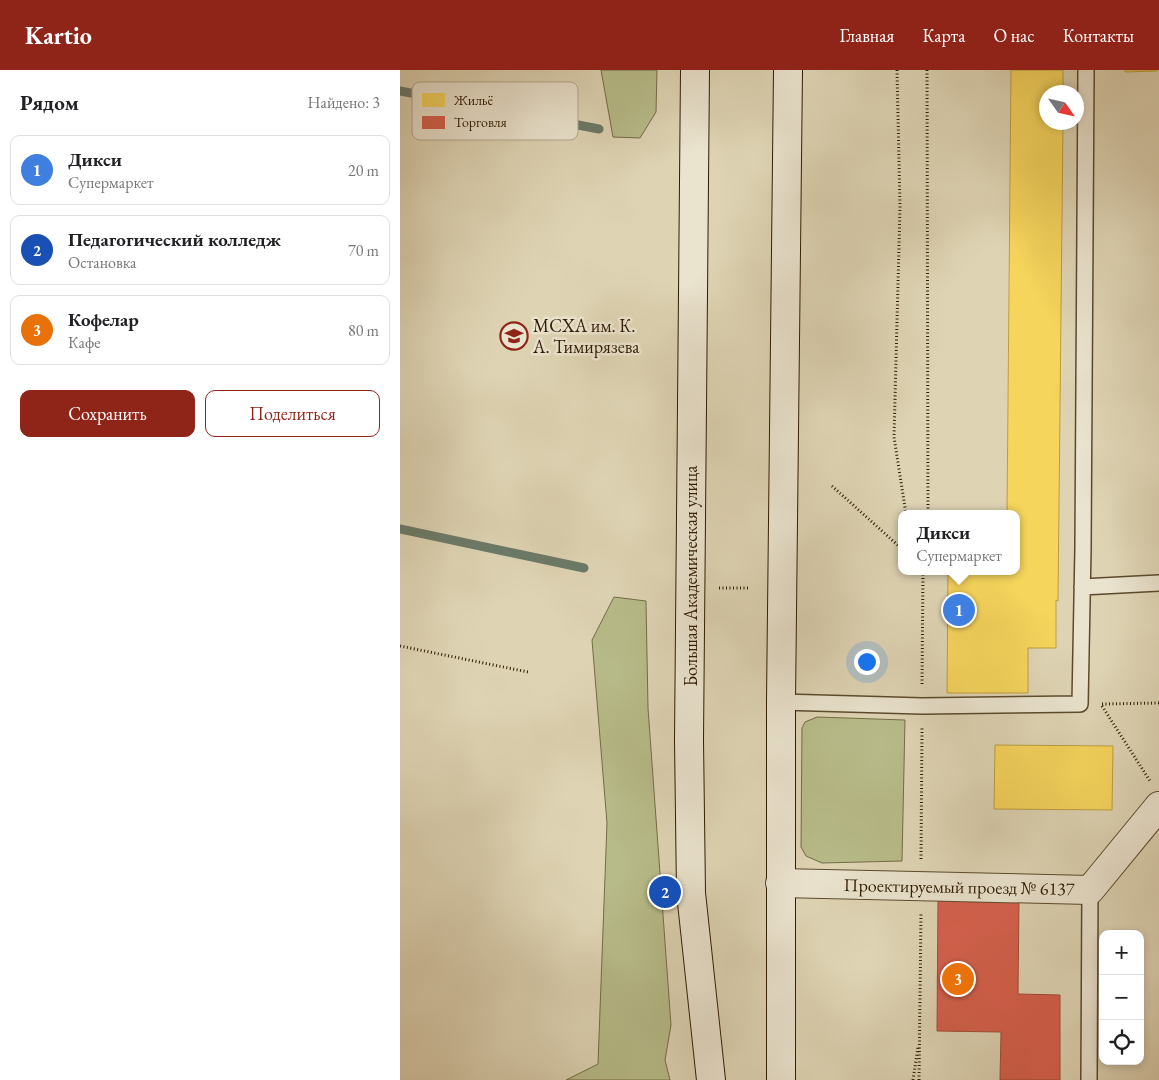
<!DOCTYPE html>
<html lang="ru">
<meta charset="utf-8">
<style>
:root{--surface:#fff;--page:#f2f2f2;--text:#202124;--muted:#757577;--line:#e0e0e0;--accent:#8f2418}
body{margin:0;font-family:"EB Garamond",serif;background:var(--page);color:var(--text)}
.controls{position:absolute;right:15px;bottom:15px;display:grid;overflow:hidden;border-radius:10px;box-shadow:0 2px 8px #0003}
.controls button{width:45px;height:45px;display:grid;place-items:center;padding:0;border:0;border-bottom:1px solid var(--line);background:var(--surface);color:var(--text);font:25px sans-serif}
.compass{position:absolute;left:639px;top:15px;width:45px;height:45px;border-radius:50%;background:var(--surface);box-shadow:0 2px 8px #0003;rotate:124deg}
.you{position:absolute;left:466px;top:591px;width:18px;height:18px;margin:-12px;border:4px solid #fff;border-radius:50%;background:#1a73e8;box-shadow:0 0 0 8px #1a73e833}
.badge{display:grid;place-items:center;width:32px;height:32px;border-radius:50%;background:var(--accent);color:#fff;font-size:16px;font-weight:700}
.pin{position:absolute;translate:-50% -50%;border:2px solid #fff;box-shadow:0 1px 5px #0006}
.popup{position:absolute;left:498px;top:440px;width:122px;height:65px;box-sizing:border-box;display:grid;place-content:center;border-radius:10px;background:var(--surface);filter:drop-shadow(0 1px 4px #0005);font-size:16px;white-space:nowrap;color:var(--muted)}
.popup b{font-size:19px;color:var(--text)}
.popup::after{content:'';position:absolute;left:50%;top:100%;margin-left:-10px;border:10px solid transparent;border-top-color:var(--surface)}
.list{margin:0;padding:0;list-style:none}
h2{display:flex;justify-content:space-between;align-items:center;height:65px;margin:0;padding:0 20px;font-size:21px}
h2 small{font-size:16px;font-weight:400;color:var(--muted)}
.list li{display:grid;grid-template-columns:32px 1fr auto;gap:15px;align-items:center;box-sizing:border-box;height:70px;margin:0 10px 10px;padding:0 10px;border:1px solid var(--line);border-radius:10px}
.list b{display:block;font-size:19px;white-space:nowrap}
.list p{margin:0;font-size:16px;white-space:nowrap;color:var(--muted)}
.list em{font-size:16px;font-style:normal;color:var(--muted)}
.actions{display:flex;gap:10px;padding:15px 20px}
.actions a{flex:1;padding:11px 0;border:1px solid var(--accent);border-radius:10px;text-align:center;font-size:18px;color:var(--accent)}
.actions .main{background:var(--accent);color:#fff}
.icon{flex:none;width:28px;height:28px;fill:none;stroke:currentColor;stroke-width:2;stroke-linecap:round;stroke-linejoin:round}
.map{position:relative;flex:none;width:759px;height:1010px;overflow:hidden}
header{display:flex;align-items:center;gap:30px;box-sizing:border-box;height:70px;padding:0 25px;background:var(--accent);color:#fff}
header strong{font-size:24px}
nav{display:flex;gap:28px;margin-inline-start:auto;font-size:18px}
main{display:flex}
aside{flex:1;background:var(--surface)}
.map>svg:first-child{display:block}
.green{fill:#b7bb89;stroke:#746c46}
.homes{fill:#f6d55c;stroke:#bb9e41}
.shops{fill:#d6604d;stroke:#a44c36}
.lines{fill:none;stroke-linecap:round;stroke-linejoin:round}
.stream{stroke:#6b7a6a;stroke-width:9}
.service-casing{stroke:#5c4a2e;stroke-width:18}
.minor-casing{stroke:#5c4a2e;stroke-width:30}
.secondary-casing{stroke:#301c02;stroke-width:30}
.path{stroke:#301c02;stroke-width:3;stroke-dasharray:1 2.5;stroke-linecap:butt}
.service{stroke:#eae3ce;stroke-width:15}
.minor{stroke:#eae3ce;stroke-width:28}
.secondary{stroke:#eae3ce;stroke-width:28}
.labels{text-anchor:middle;stroke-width:5;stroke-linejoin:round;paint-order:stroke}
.poi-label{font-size:18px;fill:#301c02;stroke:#eae3ce;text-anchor:start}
.street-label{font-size:18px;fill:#301c02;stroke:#eae3ce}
.key{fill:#eae3ce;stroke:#b2a791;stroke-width:1}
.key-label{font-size:14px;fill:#301c02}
</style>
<header>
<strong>Kartio</strong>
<nav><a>Главная</a><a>Карта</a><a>О нас</a><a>Контакты</a></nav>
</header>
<main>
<aside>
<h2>Рядом<small>Найдено: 3</small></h2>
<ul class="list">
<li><span class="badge" style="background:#3f7fe0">1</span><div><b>Дикси</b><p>Супермаркет</p></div><em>20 m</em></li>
<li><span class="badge" style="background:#1a4fb4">2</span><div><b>Педагогический колледж</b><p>Остановка</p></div><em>70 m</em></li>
<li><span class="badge" style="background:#e8710a">3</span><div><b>Кофелар</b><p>Кафе</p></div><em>80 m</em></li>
</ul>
<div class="actions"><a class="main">Сохранить</a><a>Поделиться</a></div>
</aside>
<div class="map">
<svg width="759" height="1010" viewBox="0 0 759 1010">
<rect width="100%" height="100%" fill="#ded4b4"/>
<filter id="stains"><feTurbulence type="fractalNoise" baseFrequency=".004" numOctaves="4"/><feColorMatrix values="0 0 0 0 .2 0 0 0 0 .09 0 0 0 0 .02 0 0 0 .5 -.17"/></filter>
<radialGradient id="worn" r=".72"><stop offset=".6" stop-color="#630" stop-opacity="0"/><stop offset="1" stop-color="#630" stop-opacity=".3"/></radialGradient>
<path class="green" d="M201,0H257L256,42L240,68L213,67Z
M214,527L246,531L248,638L271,955L265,990L270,1010H166L198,994L207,753L192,570Z
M417,647L505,650L502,791L422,793L406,786L401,777L402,658L405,652Z"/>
<path class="homes" d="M611,0H663V22H646V52H663L658,531L656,530V578H628V623H547L548,501H616V444H607Z
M725,0H757V1L725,2Z
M595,675L713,676L712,740L594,739Z"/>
<path class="shops" d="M538,829L619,830L618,924L660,925V1010H600L601,962L537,961Z"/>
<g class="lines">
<path class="stream" d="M0,21L199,59
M0,459L184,498"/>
<g class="service-casing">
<path id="service" d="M682,517L759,513
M381,632L522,636L680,634L683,478L686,0
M689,1010L690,820"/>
</g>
<g class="minor-casing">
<path id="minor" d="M380,813L690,820L759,736"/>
</g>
<g class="secondary-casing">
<path id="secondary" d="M295,0L289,670L291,823L311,1010
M381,1010V632L388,0"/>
</g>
<path class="path" d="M497,0L500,137L494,367L506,444
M527,0L528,444
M432,416L502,479
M319,518H350
M0,576L128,602
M522,614L523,501
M702,634L759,633
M702,636L750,711
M521,789L522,658
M513,1010L518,977
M519,1010L521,843"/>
<use href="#service" class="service"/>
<use href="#minor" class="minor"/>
<use href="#secondary" class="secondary"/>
</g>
<defs>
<g id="university-ring" transform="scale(1.4375)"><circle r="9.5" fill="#eae3ce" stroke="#8f2418" stroke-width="1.5"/><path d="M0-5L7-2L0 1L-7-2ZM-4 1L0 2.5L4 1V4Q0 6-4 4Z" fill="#8f2418"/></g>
</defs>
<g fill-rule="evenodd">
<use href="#university-ring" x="114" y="266"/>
</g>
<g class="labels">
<g class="poi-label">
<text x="133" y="262">МСХА им. К.<tspan x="133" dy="21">А. Тимирязева</tspan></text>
</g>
<g class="street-label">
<text transform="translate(291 506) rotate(-90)" y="6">Большая Академическая улица</text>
<text transform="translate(559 817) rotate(1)" y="6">Проектируемый проезд № 6137</text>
</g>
</g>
<rect x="12" y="12" width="166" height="58" rx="8" class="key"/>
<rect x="22" y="23" width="23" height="14" fill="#f6d55c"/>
<rect x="22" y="46" width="23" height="13" fill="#d6604d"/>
<g class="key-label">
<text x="54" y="35">Жильё</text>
<text x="54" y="57">Торговля</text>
</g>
<rect width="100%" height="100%" filter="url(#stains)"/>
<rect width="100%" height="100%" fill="url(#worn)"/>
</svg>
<div class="controls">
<button>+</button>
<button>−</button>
<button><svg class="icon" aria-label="locate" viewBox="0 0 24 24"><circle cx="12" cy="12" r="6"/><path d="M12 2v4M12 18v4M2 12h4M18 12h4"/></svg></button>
</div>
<svg class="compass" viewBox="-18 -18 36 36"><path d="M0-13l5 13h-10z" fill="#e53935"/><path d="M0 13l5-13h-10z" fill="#757577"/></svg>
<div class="you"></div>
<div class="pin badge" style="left:559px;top:540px;background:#3f7fe0">1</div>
<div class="popup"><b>Дикси</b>Супермаркет</div>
<div class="pin badge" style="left:265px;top:822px;background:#1a4fb4">2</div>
<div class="pin badge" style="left:558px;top:909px;background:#e8710a">3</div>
</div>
</main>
